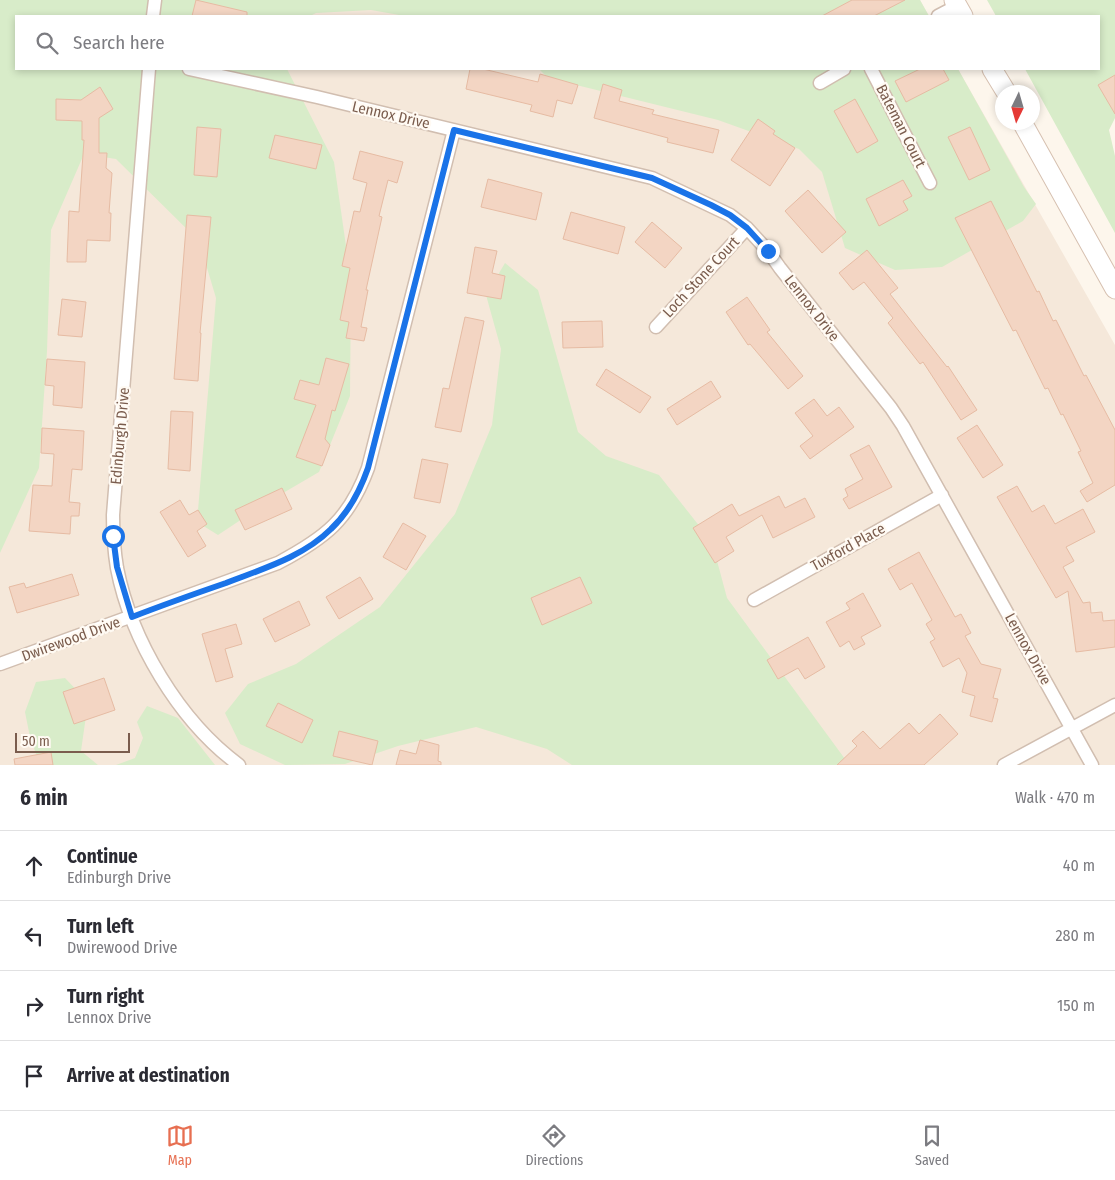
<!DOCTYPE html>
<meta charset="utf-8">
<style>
:root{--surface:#fff;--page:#f2f2f3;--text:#2b2b33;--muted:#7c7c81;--line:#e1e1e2;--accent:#e76f51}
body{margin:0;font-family:"Fira Sans Condensed",sans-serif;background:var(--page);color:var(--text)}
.compass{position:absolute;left:995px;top:85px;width:45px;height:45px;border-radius:50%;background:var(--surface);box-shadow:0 2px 8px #0003;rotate:185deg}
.scale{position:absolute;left:15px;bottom:12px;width:115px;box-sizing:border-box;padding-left:5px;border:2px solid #7a5c4d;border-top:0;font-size:14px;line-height:18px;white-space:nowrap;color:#7a5c4d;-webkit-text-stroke:4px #fffaf3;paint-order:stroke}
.stop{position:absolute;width:15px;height:15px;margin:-11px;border:4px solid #1a73e8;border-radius:50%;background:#fff}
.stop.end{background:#1a73e8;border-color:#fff;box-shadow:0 1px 5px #0008}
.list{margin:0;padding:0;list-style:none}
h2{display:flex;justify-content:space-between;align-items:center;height:65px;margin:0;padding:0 20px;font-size:21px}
h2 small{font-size:16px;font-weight:400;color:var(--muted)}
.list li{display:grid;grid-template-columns:32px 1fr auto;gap:15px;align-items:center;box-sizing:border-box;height:70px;padding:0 20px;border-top:1px solid var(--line)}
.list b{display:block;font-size:19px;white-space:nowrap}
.list p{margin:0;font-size:16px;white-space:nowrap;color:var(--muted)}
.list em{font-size:16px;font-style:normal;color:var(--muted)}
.icon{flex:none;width:28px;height:28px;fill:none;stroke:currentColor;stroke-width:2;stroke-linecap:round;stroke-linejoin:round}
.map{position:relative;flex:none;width:1115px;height:765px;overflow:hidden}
.search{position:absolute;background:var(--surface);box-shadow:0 2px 8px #0003;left:15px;right:15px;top:15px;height:55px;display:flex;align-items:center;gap:12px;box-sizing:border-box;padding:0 18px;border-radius:0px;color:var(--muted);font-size:19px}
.sheet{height:345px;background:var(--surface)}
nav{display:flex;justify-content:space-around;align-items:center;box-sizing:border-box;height:70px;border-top:1px solid var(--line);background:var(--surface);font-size:14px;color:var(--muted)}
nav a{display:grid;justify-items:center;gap:2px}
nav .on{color:var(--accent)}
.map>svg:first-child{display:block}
.residential{fill:#f5e8da}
.green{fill:#d8ecc9}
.building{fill:#f3d5c3;stroke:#e6bba3}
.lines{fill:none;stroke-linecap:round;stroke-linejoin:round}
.minor-casing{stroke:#d1beb0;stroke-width:15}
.secondary-casing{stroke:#d6c0b0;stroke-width:21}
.minor{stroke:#fff;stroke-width:12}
.secondary{stroke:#fff;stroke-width:19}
.route{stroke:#1a73e8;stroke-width:6}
.labels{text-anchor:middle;stroke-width:4.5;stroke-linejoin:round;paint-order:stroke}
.street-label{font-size:15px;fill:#7a5c4d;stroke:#fffaf3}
</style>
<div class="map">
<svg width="1115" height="765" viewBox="0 0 1115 765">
<rect width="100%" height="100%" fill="#fdf6ec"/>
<path class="residential" d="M0,0H920L929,16H16V69H958L1115,345V765H0Z"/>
<path class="green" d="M0,0H920L929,16H405L371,10L316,13L310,16H16V69H287L334,162L351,281L350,396L319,472L266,503L218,535L197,522L216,298L199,241L116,159L84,154L51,230L47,351L39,468L0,553Z
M987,0H1115V118L1109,130L1115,156V233L1025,69H1099V16H996Z
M539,69H958L1024,187L1036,204L1023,221L942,267L895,270L845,248L822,172L799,149L718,120L548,78Z
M505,263L538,290L578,432L606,456L659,475L712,542L727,598L845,759L844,765H572L547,749L476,727L398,746L345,764L285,765L240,744L225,713L248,684L296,664L380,607L455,514L492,425L501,349L486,295Z
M65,678L88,702L81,751L98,765H40L30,737L25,712L36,682Z
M147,706L178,718L215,765H116L135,758L143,738L137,722Z"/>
<path class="building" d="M196,0L247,12V16H192Z
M852,0H905L874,16H822Z
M470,69H483L538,82L540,74L578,85L572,104L557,100L553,117L530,111L532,105L466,89Z
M920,69H943L949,80L906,102L895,81Z
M1115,75V114L1098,85Z
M603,84L622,90L619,101L654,110L652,114L719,130L713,153L667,142L668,138L594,118Z
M100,87L113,109L99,118V153H107L106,168L112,173L109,213H111L110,241L87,240L86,262H67L69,211L79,212L84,140H82V121L56,120V99L81,100Z
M855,99L878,141L857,153L834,111Z
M758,119L775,131L773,134L795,148L770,186L731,160Z
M197,127L221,129L217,177L194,175Z
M970,127L990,170L969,180L948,137Z
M275,135L322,145L316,169L269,158Z
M360,151L403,162L397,183L388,180L379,216L382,217L366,290H368L361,327L367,328L364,341L346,338L349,322L340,320L350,268L342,266L354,211L360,212L367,183L353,179Z
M488,179L542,193L536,220L481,207Z
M903,180L912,196L903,201L908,210L879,226L866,199Z
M808,190L846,232L822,253L785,211Z
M991,201L1037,292L1039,291L1053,321L1056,320L1084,376L1086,375L1115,430V485L1087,502L1080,491L1093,483L1078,452L1081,451L1063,414L1061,415L1048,388L1045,389L1016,330L1013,331L955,218Z
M571,212L625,227L618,254L563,239Z
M187,215L211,217L200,333H201L198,381L174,379Z
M652,222L682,248L665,268L635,242Z
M475,247L497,251L492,273L505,276L501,299L467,293Z
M867,250L898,288L890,294L947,367L948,366L977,410L961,420L923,362L920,364L888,323L893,318L864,282L853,290L839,273Z
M747,297L770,330L767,332L803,376L788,389L750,344L748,345L726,312Z
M62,299L86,302L82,337L58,335Z
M465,317L484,321L461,432L435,427L443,388L449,389Z
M602,321L603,347L563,348L562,322Z
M326,358L349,364L335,411L332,410L325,439L330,445L322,466L296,457L316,405L294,399L300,380L319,385Z
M47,359L85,362L82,408L53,405L54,386L45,385Z
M606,369L651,397L640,413L596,385Z
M711,381L721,397L677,425L667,409Z
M814,399L827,416L839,407L854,427L810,459L800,446L813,436L795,413Z
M171,411L193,412L190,471L168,469Z
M977,425L1003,465L983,478L957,438Z
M42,428L84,431L82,470L72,469L69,502L80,503L79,516H71L70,534L29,531L33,485L52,486L54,454L41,453Z
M869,445L892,487L849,509L843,499L848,496L845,489L863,479L850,455Z
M422,459L448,464L440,503L414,498Z
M1017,486L1032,512L1044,505L1055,524L1083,509L1095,532L1066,547L1074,561L1063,567L1083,603L1090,602L1091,613L1102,612L1103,621L1115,620V647L1076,652L1068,591L1056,598L997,497Z
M282,488L292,509L245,530L235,510Z
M779,496L785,508L805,498L815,517L773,538L762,515L726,537L734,551L715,563L693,528L732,504L739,516Z
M180,500L189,515L198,510L207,524L197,531L206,546L188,557L160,512Z
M403,523L426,536L406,570L383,557Z
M919,552L955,617L961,614L971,633L965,636L981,664L1001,669L993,698L998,699L992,722L970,716L975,696L962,692L967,673L959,658L943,667L930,642L935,639L926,624L932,620L912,583L900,590L888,569Z
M72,574L79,595L17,613L9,587L24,583L26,588Z
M360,577L373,599L339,619L326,597Z
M580,577L592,603L542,625L531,598Z
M863,593L881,626L861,637L865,644L854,650L849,641L840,647L826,622L850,609L846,603Z
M299,601L310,625L275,642L263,619Z
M236,624L242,644L225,649L233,677L216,682L202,634Z
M808,637L825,667L805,679L798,668L778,679L767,660Z
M104,678L115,710L74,724L63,692Z
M278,703L313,720L302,743L266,726Z
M940,714L958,734L924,765H837L857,746L852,741L863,731L880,749L909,723L919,734Z
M339,731L378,741L372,765L333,756Z
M420,740L439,745L438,761L441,762V765H396L400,750L416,754Z
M51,752L53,765H15L14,759Z"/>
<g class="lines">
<g class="minor-casing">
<path id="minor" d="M153,16L155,0
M938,16L957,6
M149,69L113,515C113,533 114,550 117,568C131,640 179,721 239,765
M189,69L317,97L652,178L730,215L747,228L768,251L780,268L891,408L903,426L1092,765
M871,69L930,183
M820,83L844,69
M656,327L747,228
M754,600L942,495
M0,664L278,563C325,538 349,520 368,468L454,130
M1004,765L1115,705"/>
</g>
<g class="secondary-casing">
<path id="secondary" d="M954,0L963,16
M992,69L1006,92
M1022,122L1115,289"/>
</g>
<use href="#minor" class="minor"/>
<use href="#secondary" class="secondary"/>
</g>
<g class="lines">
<path class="route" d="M113,536L117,567L132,617C163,605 194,594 226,583C262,569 303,557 331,529C349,512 360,491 368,468L454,130L652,178L711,205L730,215L747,228L768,251"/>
</g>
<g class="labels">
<g class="street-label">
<text transform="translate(391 115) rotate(13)" y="5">Lennox Drive</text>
<text transform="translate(901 126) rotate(63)" y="5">Bateman Court</text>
<text transform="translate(701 277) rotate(-47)" y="5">Loch Stone Court</text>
<text transform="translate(812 308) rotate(52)" y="5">Lennox Drive</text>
<text transform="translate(120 436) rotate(-85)" y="5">Edinburgh Drive</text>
<text transform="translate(848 547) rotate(-29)" y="5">Tuxford Place</text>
<text transform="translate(71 639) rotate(-20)" y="5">Dwirewood Drive</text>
<text transform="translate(1028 649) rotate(61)" y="5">Lennox Drive</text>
</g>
</g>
</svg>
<svg class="compass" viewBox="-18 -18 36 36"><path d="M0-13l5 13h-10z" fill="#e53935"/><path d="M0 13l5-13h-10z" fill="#7c7c81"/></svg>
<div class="scale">50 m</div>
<div class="stop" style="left:113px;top:536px"></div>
<div class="stop end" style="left:768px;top:251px"></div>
<div class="search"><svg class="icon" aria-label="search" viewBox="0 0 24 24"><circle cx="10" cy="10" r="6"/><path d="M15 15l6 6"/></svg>Search here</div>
</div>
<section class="sheet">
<h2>6 min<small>Walk · 470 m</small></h2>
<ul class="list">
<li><svg class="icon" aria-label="ahead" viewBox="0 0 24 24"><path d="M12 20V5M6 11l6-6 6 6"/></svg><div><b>Continue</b><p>Edinburgh Drive</p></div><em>40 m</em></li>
<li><svg class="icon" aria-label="left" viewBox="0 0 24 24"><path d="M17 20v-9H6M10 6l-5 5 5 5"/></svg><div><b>Turn left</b><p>Dwirewood Drive</p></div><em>280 m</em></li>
<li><svg class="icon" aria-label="right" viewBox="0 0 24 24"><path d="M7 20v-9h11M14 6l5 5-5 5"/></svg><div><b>Turn right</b><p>Lennox Drive</p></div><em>150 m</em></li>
<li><svg class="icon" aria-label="arrive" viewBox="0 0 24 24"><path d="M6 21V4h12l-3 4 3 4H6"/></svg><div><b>Arrive at destination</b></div></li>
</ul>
</section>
<nav>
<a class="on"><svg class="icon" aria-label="map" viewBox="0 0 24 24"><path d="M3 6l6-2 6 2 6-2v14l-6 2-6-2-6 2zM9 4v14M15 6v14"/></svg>Map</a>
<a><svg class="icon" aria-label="directions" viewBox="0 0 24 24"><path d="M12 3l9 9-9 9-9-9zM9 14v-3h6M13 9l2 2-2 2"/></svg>Directions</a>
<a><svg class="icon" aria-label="saved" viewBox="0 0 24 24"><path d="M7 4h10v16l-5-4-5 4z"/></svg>Saved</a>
</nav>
